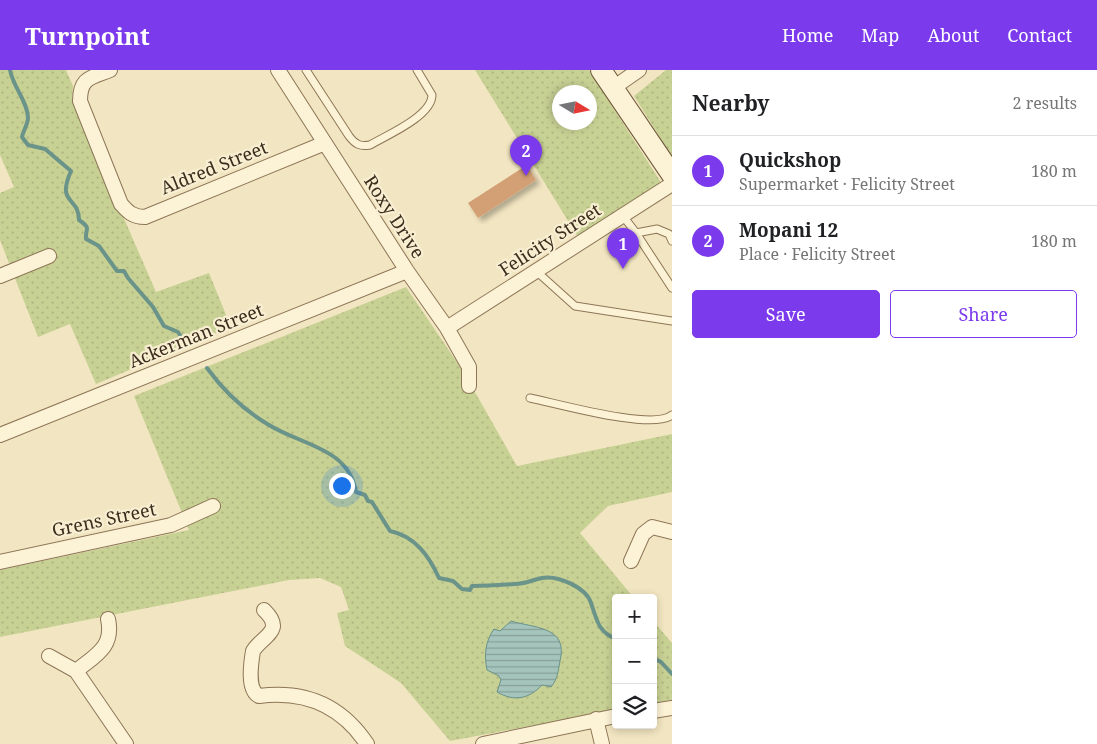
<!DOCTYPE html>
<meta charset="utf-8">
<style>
:root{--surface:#fff;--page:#f6f6f6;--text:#202124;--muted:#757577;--line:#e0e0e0;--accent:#7c3aed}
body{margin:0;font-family:"Noto Serif",serif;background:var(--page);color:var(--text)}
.controls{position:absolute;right:15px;bottom:15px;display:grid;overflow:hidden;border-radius:5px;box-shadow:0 2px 8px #0003}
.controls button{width:45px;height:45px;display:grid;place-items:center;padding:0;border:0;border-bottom:1px solid var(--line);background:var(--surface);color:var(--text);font:25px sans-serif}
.compass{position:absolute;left:552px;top:15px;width:45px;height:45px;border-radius:50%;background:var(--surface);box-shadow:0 2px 8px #0003;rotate:100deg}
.you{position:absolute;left:341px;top:415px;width:18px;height:18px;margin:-12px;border:4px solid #fff;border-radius:50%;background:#1a73e8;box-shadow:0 0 0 8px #1a73e833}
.badge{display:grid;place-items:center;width:32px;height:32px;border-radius:50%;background:var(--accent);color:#fff;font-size:16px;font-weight:700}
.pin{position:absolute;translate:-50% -41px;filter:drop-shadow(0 1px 2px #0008)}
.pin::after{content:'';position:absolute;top:26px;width:18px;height:15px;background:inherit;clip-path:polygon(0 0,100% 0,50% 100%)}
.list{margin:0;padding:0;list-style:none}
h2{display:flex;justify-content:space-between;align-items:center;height:65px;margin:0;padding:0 20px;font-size:21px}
h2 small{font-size:16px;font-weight:400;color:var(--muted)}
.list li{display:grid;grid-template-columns:32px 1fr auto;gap:15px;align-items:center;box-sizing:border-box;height:70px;padding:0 20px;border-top:1px solid var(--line)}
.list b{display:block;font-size:19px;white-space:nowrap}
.list p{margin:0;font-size:16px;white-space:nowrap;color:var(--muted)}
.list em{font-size:16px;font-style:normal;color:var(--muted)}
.actions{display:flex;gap:10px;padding:15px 20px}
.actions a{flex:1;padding:11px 0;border:1px solid var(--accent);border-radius:5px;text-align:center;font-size:18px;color:var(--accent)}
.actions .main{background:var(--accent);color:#fff}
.icon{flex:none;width:28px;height:28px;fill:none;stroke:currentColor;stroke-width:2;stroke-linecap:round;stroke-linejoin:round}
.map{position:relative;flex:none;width:672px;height:674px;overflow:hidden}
header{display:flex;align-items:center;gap:30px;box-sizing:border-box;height:70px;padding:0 25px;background:var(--accent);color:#fff}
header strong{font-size:24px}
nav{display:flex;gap:28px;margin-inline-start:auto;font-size:18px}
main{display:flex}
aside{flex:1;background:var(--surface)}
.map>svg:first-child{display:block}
.grass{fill:url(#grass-dots);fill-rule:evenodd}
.water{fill:url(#water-rules);stroke:#6a938a}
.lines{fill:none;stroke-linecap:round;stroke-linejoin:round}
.stream{stroke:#6a938a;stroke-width:4}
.building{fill:#d39f74;filter:url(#shadow)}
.lane-casing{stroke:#8d7657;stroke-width:9}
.street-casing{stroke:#8d7657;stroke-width:16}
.secondary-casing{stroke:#6f573a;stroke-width:22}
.lane{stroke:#fcf2d6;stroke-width:7}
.street{stroke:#fcf2d6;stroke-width:14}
.secondary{stroke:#fcf2d6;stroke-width:20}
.labels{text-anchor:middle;stroke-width:4.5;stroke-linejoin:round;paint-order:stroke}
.street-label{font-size:18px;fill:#3c2d1d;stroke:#f8efd2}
</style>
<header>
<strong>Turnpoint</strong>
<nav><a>Home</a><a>Map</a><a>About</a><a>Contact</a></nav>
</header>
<main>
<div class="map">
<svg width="672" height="674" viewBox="0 0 672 674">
<defs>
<pattern id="grass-dots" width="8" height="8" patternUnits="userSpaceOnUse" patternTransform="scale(1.25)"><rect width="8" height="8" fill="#c8d194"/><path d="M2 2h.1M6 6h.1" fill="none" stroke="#adb47f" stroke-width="1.8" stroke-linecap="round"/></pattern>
<pattern id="water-rules" width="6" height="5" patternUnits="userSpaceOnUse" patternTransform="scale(1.25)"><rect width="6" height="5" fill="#a4c4bc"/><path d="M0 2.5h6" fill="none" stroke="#87a098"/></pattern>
<filter id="shadow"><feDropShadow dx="4" dy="4" stdDeviation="2.5" flood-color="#0004"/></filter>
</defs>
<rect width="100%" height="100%" fill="#f2e5c1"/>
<path class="grass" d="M0,0H66L73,16L72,29L156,222L209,203L231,257L96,314L70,254L38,267L0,170V123L14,117L0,85Z
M475,0H589L662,114L578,167ZM560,22H590V52H560Z
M666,0H672V87L634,26Z
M406,217L463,301L517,396L672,364V422L608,436L580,463L634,528H616V640L450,671L401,613L345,576L337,543L349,540L341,517L320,508L289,510L0,567V500L189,460L134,326Z
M653,551L672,573V630L653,633Z"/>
<path class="water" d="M511,551C533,558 569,556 560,591C558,602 558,608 551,617L542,615C529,629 514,632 497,622L501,610L499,606L487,600C484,585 485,572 494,559L500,561Z"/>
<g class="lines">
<path class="stream" d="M10,0C13,17 28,32 28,48C28,54 23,61 22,67L28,75L45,79L71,101C56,135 79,126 79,150C92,159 85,158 86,169L99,176L117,201H124L128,208L153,237L164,256L178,262L185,273
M207,298C223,320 245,341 269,355C301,375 349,378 356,422L365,425L368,431L372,432L390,461C415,466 429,486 439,508L453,511L462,519L470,520L472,516C486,516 501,515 515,514C525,514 532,510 542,508C557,505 586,517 591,533C597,550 598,562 616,569
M653,588L661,592L672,604"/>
</g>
<path class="building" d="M527,95L536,110L478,148L468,133Z"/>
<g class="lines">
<g class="lane-casing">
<path id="lane" d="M306,0L349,66C355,74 360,77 370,75C387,65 432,46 432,25L417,0
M623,146L636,163L657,159L669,164L672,171
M636,163L672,218
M536,201L575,236L672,251
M530,328C556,333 653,361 672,345"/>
</g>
<g class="street-casing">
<path id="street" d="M110,0C91,8 80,7 80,31L121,134C128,142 133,147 145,147L325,73
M278,0L407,201L447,258L469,297V316
M613,18L639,0
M0,206L49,186
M447,258L672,114
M0,365L407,201
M631,491L643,464L652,457L672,462
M0,492L171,455L213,436
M264,540C286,561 262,566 253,581C251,593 247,620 259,626C305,620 341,635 367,674
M49,586L76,601L126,674
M76,601C96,585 114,577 108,549
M653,641L672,638
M596,649L602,674
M483,674L616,646"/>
</g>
<g class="secondary-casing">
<path id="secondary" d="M601,0L672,105"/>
</g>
<use href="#lane" class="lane"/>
<use href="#street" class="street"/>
<use href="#secondary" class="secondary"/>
</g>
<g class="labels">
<g class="street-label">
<text transform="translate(214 98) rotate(-22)" y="6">Aldred Street</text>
<text transform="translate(394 147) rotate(57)" y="6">Roxy Drive</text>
<text transform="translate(550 170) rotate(-33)" y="6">Felicity Street</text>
<text transform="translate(196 266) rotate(-22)" y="6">Ackerman Street</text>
<text transform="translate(104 450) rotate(-12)" y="6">Grens Street</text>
</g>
</g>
</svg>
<div class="controls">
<button>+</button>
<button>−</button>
<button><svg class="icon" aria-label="layers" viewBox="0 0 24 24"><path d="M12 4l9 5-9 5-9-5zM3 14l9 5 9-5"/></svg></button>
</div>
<svg class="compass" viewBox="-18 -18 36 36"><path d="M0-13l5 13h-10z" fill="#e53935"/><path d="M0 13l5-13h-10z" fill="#757577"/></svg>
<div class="you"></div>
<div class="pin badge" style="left:623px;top:199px">1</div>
<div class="pin badge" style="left:526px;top:106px">2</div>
</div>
<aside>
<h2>Nearby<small>2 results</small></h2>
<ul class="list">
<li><span class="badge">1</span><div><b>Quickshop</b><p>Supermarket · Felicity Street</p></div><em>180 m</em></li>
<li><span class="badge">2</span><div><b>Mopani 12</b><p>Place · Felicity Street</p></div><em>180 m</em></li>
</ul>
<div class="actions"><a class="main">Save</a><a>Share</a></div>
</aside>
</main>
